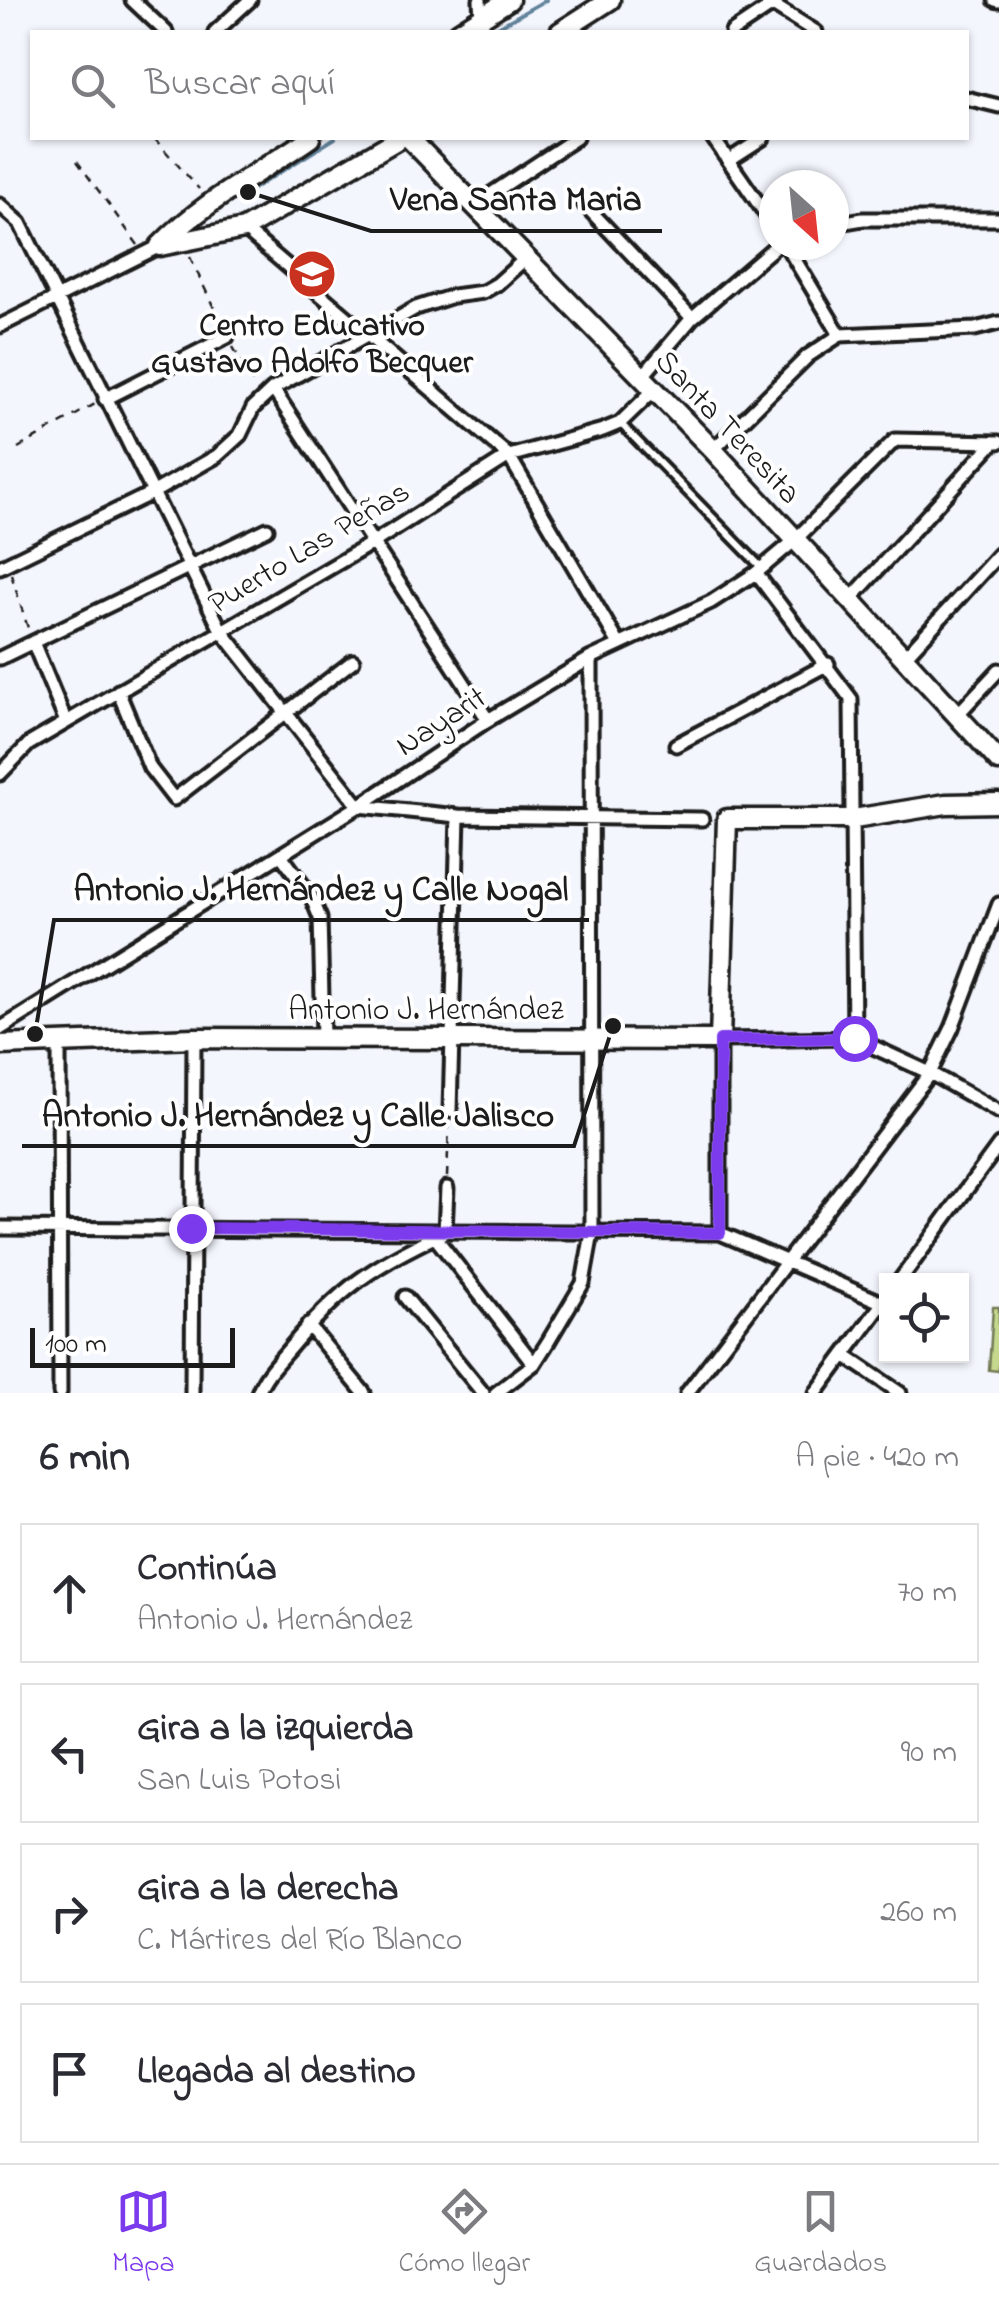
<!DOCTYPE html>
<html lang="es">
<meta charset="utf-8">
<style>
:root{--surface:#fff;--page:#f2f2f3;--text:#2b2b33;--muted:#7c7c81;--line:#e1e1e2;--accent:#7c3aed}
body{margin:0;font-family:"Indie Flower",sans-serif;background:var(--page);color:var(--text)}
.controls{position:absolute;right:30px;bottom:30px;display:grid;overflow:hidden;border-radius:0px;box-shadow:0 2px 8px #0004}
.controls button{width:90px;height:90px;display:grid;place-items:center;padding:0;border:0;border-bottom:2px solid var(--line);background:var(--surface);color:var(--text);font:50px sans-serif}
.compass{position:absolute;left:759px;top:170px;width:90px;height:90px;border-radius:50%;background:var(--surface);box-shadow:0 2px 8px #0004;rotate:153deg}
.scale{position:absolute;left:30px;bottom:25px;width:205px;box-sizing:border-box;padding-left:10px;border:5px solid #1c1c1c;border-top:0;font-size:28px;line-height:35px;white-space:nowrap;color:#1c1c1c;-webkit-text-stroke:8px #fff;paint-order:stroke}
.stop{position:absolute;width:30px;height:30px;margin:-22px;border:8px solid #7c3aed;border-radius:50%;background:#fff}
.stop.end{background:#7c3aed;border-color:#fff;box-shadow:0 2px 10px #0008}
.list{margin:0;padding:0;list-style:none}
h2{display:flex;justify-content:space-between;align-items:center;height:130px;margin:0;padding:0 40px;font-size:42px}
h2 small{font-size:32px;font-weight:400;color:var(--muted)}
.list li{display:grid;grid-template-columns:65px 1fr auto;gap:30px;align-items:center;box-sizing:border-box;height:140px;margin:0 20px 20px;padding:0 20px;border:2px solid var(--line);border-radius:0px}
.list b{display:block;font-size:38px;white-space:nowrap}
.list p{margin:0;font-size:32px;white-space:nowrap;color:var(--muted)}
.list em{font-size:32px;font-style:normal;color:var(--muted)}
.icon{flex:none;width:55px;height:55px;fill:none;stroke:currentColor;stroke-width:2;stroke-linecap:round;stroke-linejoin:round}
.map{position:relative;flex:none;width:999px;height:1393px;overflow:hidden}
.search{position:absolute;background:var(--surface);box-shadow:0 2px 8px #0004;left:30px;right:30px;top:30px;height:110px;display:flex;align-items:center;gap:25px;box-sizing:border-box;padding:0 35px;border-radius:0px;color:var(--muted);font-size:38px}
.sheet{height:770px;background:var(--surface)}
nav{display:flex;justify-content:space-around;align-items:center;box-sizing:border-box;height:140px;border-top:2px solid var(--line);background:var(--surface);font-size:28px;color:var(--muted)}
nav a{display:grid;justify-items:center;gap:5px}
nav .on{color:var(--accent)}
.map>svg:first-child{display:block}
.green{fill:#c6d88d;stroke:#717a54;stroke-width:2.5}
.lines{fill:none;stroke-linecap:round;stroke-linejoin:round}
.stream{stroke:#61829a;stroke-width:4}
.lane-casing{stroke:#1c1c1c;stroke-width:14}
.street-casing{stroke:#1c1c1c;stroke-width:19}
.secondary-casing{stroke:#1c1c1c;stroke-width:25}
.path{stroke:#1c1c1c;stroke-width:2.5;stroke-dasharray:8 8;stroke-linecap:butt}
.lane{stroke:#fff;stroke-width:6}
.street{stroke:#fff;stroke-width:11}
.secondary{stroke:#fff;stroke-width:18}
.route{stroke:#7c3aed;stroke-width:12}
.labels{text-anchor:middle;stroke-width:8;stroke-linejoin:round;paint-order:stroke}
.poi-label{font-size:32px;font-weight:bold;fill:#1c1c1c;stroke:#fff}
.street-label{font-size:32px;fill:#1c1c1c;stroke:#fff}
.leader{fill:none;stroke:#1c1c1c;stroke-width:4}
.callout-dot{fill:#1c1c1c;stroke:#fff;stroke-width:4}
.callout-label{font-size:35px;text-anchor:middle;font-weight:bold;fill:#1c1c1c;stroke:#fff;stroke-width:8;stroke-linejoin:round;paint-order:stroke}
</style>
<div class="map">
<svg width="999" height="1393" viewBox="0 0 999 1393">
<rect width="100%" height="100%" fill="#f4f6fe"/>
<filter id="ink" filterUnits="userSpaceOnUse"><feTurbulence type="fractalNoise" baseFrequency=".01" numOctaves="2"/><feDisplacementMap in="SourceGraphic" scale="20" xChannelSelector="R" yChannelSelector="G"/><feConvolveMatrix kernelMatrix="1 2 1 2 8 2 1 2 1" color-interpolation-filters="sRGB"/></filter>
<g filter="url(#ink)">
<path class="green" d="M993,1307H999V1371L989,1370Z"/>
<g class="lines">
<path class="stream" d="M489,32L546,0
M248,192L335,138"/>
<g class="lane-casing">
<path id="lane" d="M620,423L762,568"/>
</g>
<g class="street-casing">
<path id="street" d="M132,0L166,32
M480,0L481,18
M765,0L816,32
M995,0L999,1
M215,32L250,0
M732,32L771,6
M966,98L999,106
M713,138L774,226
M729,160L763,138
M584,204L692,318
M0,205L20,223L221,630L359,806L458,816L702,819
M473,206L576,138
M834,224L863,219H999
M244,229L509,456L619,644
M786,245L840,335
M0,326L160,246
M642,377L692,318L777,245
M105,399L227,337
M713,450L808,356L840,335L975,329L999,323
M0,567L154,492L217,456L240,435L253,408L273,389
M756,573L851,699L854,1038
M849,601L994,442
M33,642L66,722
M0,658L267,529
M904,658L999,554
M118,691L150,768L174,799L353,661
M957,715L999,670
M488,720L273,389L416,308L453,296L483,292L497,284L525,259
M676,745L828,664
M0,774L29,744L374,542L509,456L603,430L620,423L655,389
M281,855L311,896L320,918L323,1037
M0,1029L359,806L488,720L591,658L711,602L756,573L794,541L895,440L999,442
M59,1044L60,1393
M450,1111L458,816
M0,1228L720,1233L883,1303
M445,1232L447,1188
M720,1233V1040L854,1038L930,1073L999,1112
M435,1237L534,1364
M900,1280L999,1145
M405,1297L483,1393
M308,1325L364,1393
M844,1355L900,1393
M192,1393L194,1038
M258,1393C264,1376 277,1363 289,1349C338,1290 372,1266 441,1234
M496,1393L534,1364L548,1342L583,1283L592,1233L591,658
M687,1393L930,1073L952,1028L999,904
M816,1393L885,1300"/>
</g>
<g class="secondary-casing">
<path id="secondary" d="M459,32L509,0
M560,32L610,0
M409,138L713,450L999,761
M160,246L244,229L400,138
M160,246C203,201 260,173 310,138
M0,1045L194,1038L720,1040L727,819H854L946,804L999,803"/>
</g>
<path class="path" d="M154,138L199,189
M77,161L138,245
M190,257L223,327
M233,347L256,388
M18,448L95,404
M11,574L28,628
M447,1177L449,1125"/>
<use href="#lane" class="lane"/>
<use href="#street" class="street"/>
<use href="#secondary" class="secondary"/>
</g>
</g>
<g class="lines" filter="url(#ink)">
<path class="route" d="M191,1228L720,1233V1040L854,1038"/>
</g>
<defs>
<g id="school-disc" transform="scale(2.5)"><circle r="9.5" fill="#c8321e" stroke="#fff"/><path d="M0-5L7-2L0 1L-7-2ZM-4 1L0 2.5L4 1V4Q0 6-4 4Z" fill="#fff"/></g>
</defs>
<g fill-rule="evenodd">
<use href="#school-disc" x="312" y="274"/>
</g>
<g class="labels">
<g class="poi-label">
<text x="312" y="335">Centro Educativo<tspan x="312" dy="37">Gustavo Adolfo Becquer</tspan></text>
</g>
<g class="street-label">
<text transform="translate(729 426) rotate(47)" y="11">Santa Teresita</text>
<text transform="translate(308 546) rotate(-31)" y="11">Puerto Las Peñas</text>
<text transform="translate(440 720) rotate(-33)" y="11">Nayarit</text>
<text x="426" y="1019">Antonio J. Hernández</text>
</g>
</g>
<path class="leader" d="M248 192L371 231H662M35 1034L54 920H589M613 1026L574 1146H22"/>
<g class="callout-dot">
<circle cx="248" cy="192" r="10"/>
<circle cx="35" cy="1034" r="10"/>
<circle cx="613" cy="1026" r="10"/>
</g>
<g class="callout-label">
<text x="516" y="210">Vena Santa Maria</text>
<text x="321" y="900">Antonio J. Hernández y Calle Nogal</text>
<text x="298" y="1126">Antonio J. Hernández y Calle Jalisco</text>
</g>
</svg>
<div class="controls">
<button><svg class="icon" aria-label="locate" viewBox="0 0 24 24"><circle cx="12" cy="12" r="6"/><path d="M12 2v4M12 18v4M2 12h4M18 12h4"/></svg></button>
</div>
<svg class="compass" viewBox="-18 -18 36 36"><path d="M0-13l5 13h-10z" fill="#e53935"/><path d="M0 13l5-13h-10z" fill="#7c7c81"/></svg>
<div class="scale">100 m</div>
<div class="stop" style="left:854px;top:1038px"></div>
<div class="stop end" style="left:191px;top:1228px"></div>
<div class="search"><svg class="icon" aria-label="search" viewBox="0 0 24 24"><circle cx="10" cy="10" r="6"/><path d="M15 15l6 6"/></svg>Buscar aquí</div>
</div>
<section class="sheet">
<h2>6 min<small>A pie · 420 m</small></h2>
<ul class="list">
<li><svg class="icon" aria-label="ahead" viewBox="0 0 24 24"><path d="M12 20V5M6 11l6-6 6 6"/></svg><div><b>Continúa</b><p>Antonio J. Hernández</p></div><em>70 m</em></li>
<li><svg class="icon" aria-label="left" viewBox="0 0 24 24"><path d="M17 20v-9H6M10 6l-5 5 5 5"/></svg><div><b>Gira a la izquierda</b><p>San Luis Potosi</p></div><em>90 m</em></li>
<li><svg class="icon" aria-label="right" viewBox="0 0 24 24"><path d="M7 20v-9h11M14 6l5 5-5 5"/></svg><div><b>Gira a la derecha</b><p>C. Mártires del Río Blanco</p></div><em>260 m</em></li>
<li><svg class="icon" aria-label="arrive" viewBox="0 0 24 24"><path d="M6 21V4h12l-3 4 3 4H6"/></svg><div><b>Llegada al destino</b></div></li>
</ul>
</section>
<nav>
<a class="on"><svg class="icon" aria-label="map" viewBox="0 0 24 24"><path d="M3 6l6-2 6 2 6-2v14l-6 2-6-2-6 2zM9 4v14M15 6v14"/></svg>Mapa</a>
<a><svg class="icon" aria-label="directions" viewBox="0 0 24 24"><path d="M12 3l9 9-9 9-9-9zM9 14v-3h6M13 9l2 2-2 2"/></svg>Cómo llegar</a>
<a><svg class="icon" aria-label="saved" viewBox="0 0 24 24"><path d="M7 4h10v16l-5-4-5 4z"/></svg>Guardados</a>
</nav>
